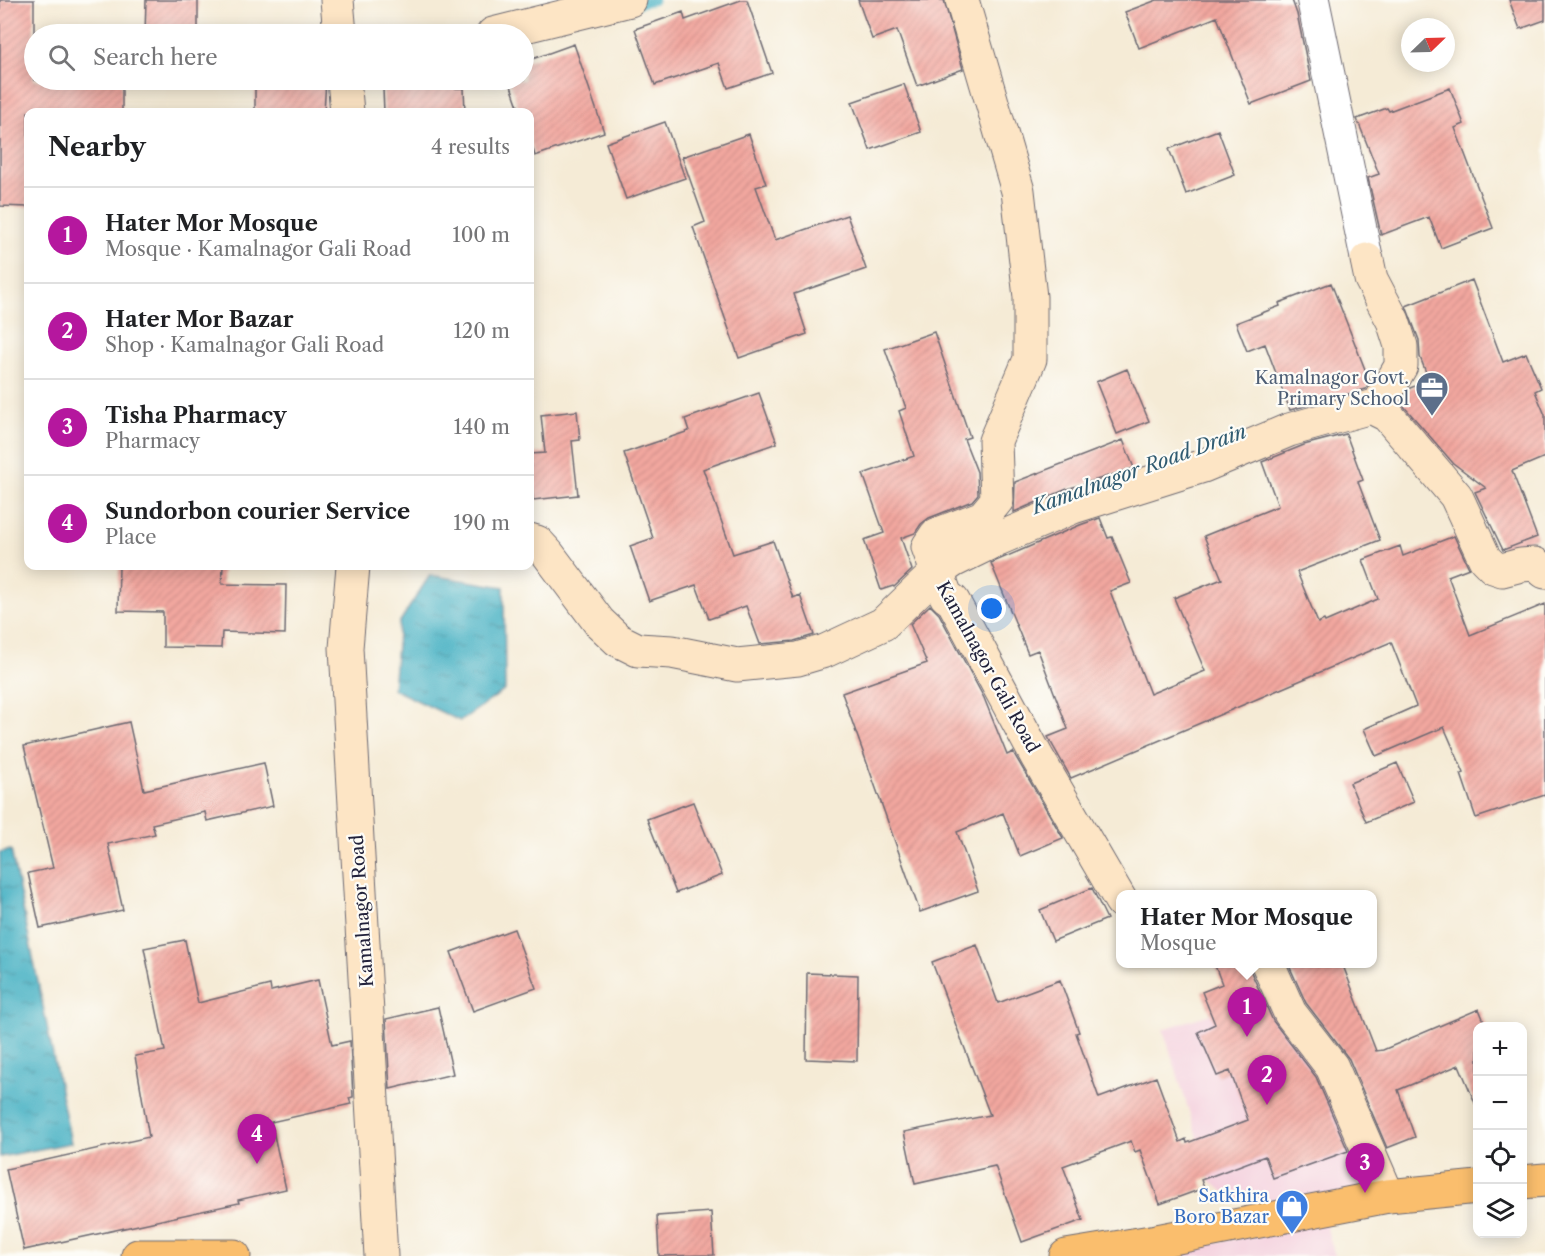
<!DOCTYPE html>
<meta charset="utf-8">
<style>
:root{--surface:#fff;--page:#f2f2f2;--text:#202124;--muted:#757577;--line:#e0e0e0;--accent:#b5179e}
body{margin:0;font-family:"Libre Caslon Text",serif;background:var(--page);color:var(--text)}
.controls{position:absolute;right:18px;bottom:18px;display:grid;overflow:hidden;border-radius:12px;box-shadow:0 3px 15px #0003}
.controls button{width:54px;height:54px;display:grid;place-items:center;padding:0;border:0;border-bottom:2px solid var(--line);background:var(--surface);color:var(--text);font:30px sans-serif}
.compass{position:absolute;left:1401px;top:18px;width:54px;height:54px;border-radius:50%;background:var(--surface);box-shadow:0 3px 15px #0003;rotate:67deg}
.you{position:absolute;left:992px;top:609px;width:21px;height:21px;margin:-15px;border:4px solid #fff;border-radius:50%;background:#1a73e8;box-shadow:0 0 0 9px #1a73e833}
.badge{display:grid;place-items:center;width:39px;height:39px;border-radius:50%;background:var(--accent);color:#fff;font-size:20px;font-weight:700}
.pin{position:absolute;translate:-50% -50px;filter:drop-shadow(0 2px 3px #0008)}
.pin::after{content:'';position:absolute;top:32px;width:21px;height:18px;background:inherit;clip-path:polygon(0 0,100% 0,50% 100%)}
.popup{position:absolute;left:1116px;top:890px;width:261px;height:78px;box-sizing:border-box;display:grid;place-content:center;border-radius:12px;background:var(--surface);filter:drop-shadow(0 2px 4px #0005);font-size:20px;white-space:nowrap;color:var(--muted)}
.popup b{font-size:22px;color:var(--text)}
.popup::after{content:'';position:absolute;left:50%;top:100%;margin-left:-12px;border:12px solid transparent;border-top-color:var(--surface)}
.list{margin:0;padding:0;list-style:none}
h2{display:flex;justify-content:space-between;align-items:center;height:78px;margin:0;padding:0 24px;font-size:26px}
h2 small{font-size:20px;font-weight:400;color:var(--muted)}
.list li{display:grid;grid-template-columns:39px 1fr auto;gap:18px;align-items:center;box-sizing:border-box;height:96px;padding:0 24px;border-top:2px solid var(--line)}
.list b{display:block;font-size:22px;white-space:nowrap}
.list p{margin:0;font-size:20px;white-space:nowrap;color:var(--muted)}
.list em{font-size:20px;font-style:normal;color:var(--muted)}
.icon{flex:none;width:33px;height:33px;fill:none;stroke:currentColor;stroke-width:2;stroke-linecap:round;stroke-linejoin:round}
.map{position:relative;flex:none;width:1545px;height:1256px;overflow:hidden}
.search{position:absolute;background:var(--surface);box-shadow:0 3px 15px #0003;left:24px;top:24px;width:510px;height:66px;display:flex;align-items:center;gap:15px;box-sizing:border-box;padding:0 21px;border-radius:33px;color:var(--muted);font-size:22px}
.panel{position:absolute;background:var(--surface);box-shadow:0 3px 15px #0003;left:24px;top:108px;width:510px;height:462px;border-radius:12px}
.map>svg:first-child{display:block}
.built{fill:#f4cfdd}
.water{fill:url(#water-ripples);stroke:#34697f;stroke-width:1.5}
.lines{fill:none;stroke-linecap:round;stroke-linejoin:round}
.stream{stroke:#45b0c3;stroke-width:9}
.building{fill:url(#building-hatch)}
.street-casing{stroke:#6c6871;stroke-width:34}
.secondary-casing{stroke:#6c6871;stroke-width:35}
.highway-casing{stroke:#6c6871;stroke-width:35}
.street{stroke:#fff;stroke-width:32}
.secondary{stroke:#fde5c5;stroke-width:33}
.highway{stroke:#fabe6d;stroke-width:33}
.labels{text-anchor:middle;stroke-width:4.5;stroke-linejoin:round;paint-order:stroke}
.service-label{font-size:18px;fill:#4e5e75;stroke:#fdfcf7;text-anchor:end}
.street-label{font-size:18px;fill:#22223b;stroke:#fdfcf7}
.shop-label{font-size:18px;fill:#366cbe;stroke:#fdfcf7;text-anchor:end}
.water-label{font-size:20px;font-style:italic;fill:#305b71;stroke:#fdfcf7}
</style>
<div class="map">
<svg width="1545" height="1256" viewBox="0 0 1545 1256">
<defs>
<pattern id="water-ripples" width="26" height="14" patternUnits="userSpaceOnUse" patternTransform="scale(1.5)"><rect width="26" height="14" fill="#45b0c3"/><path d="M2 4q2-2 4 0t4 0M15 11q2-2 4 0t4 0" fill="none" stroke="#398fa0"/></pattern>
<pattern id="building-hatch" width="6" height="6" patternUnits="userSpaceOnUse" patternTransform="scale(1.5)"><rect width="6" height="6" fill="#f2a79f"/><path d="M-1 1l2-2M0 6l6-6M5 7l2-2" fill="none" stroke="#cf8f8a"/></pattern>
</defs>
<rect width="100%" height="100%" fill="#fdfcf7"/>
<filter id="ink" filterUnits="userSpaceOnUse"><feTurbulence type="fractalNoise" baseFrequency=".0167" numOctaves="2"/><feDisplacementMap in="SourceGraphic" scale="12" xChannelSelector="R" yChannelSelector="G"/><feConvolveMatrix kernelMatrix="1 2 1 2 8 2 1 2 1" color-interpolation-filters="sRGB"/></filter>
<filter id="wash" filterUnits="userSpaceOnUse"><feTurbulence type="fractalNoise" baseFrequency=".008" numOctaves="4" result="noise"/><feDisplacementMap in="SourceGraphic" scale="24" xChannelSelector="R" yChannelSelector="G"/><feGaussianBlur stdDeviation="1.35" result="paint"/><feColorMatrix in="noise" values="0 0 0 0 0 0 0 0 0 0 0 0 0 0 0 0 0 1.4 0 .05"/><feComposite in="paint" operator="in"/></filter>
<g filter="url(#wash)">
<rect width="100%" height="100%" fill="#f5ebd6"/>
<path class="built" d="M1280,992L1386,1185L1357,1200L1235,1201L1211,1181L1163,1029Z
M1325,1222L1335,1256H1172L1185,1248Z"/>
<path class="water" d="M430,575L504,587L505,690L460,721L393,689L399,623Z
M11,850L71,1143L0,1157V852Z"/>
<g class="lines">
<path class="stream" d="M636,4L654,0"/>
</g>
<g id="blocks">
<path class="building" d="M0,0H34V80H122V112H28V207L0,206Z
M146,0H198V34H145Z
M741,0H747L772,73L728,88L719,63L655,85L635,29L683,12L685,20Z
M858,0H944L963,69L917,86L897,30L872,39Z
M1157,0H1292L1297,14L1311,81L1251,104L1217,17L1139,48L1125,12Z
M1509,0H1545V20L1520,29Z
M574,44L604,132L535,156L530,139V112H520L509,80H524V62Z
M255,80H326L324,112H255Z
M904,84L921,132L870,150L852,102Z
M464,88L465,112H384L383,89Z
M1450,88L1464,124L1455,128L1493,228L1441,248L1429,217L1381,235L1368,178L1379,174L1357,119L1387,108L1389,111Z
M665,122L685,178L626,199L606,143Z
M1218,130L1235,175L1186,194L1169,149Z
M749,134L766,184L756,187L775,240L847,215L866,269L794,294L807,334L739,358L693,227L705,222L682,157Z
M1472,280L1503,362L1526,353L1541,388L1535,391L1545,415V457L1512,471L1537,537L1503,550L1475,492L1486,488L1453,463L1401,403L1410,388L1429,380L1420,357L1419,340L1406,306Z
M1331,283L1370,382L1366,389L1290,410L1265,344L1247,351L1236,323L1280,306L1279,303Z
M934,332L970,437L964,439L977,472L978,494L972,501L929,518L921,524L915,533L901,538L912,570L894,587L893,586L881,590L864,540L884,533L863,474L914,456L899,411L906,408L885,349Z
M1127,369L1149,421L1117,434L1096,382Z
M759,393L777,443L703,469L733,554L773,541L793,598L800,595L814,635L794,641L760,644L746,606L709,619L696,585L649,601L630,546L653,538L624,453L689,431L685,419Z
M577,411L580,440L572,441L578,495L533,500L530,454L545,453L541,415Z
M1346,434L1363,480L1358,482L1380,540L1297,572L1318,623L1324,620L1325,622L1378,599L1363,560L1400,546L1403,556L1454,536L1469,568L1448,576L1470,635L1545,604V795L1476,818L1461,774L1464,773L1444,727L1376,756L1364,729L1416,706L1391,642L1071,778L1048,737L1068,729L1038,650L1028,654L991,563L1080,525L1100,518L1108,538L1112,537L1131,583L1110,591L1150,694L1205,671L1174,598L1222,579L1204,536L1278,506L1262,462L1304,445Z
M1123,440L1134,468L1067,489L1014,512L1015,482Z
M119,566H223L222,584L286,585L285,634L222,632L221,648L163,647V612L118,611Z
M930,605L939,614L984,698L1007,755L1013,752L1063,838L1020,856L1003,813L957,832L978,891L920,912L842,693L927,663L910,624Z
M129,722L144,790L264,763L273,806L207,821L205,812L152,824L155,834L108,844L123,910L40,928L28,873L53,868L24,746Z
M1397,763L1414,802L1366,822L1350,783Z
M693,802L722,875L676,893L647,819Z
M1092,888L1107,919L1053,941L1040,910Z
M514,929L536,988L473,1011L451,952Z
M185,940L198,1003L270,985L271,991L318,980L332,1045L350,1041L353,1097L349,1098L351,1104L271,1122L286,1189L238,1200L239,1203L24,1250L6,1169L149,1137L135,1056L165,1051L144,948Z
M977,945L998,1003L1060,980L1079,1032L1076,1033L1099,1098L1156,1077L1180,1142L1186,1139L1187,1143L1248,1120L1230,1071L1217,1076L1198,1032L1215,1024L1202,992L1222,984L1214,963H1250L1251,972L1273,1021L1316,1077L1348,1151L1273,1178L1265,1156L1201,1180L1204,1188L1160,1204L1140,1150L1135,1152L1131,1141L1063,1166L1083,1220L1022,1242L995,1166L915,1184L904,1132L990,1115L932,962Z
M1288,963H1342L1376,1051L1383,1050L1479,1009L1486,1026H1478V1110L1459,1065L1398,1090L1415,1137L1387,1148L1349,1059L1306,1003Z
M807,973L858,975L857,1061L806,1059Z
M438,1007L453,1074L390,1089L386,1019Z
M711,1212L714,1255L659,1256L657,1216Z"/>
</g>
</g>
<g filter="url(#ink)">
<use href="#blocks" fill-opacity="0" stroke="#6c6871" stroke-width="1.5"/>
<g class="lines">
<g class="street-casing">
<path id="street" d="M1313,0L1367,260"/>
</g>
<g class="secondary-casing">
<path id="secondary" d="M337,0L340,34
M962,0L1018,191L1030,297V359L995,441L997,500L983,517L936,535L928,547L946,596L953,601L1037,757L1121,901
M493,34L630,0
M344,80L347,112
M1367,260L1371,279L1393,321L1401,346V366L1376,409
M530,540L537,542L548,554L599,622L618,640L638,650L672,652L737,665L798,659L825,651L883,624L937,572L953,561L998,539L1073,507L1203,466L1289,430L1371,407L1387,415L1456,496L1485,559L1493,567L1502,570L1521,565L1535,564L1545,572
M353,566L346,648L381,1256
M1268,964L1290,1013L1332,1067L1388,1196"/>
</g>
<g class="highway-casing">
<path id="highway" d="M1522,1182L1545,1180
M138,1256H234
M1066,1256L1157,1241L1388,1196L1478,1187"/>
</g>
<use href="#street" class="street"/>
<use href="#secondary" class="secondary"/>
<use href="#highway" class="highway"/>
</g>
</g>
<defs>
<g id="office-pin" transform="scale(1.725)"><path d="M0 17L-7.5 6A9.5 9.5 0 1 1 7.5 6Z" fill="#5c6f8a" stroke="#fdfcf7"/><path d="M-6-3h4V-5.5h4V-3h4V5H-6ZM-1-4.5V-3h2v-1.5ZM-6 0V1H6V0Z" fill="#fff"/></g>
<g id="shop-pin" transform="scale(1.725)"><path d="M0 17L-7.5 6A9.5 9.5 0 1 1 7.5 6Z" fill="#3f7fe0" stroke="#fdfcf7"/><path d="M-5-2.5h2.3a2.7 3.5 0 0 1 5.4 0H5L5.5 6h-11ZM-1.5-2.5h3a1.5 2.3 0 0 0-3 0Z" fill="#fff"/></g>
</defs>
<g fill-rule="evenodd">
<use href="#office-pin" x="1432" y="388"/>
<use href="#shop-pin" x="1292" y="1206"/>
</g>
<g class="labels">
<g class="service-label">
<text x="1409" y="384">Kamalnagor Govt.<tspan x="1409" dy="21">Primary School</tspan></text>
</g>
<g class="street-label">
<text transform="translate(988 667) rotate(61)" y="6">Kamalnagor Gali Road</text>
<text transform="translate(362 911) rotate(-94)" y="6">Kamalnagor Road</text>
</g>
<g class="shop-label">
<text x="1269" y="1202">Satkhira<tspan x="1269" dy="21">Boro Bazar</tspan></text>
</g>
<g class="water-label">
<text transform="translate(1139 469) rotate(-20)" y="7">Kamalnagor Road Drain</text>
</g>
</g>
</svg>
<div class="controls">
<button>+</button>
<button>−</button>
<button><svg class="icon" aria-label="locate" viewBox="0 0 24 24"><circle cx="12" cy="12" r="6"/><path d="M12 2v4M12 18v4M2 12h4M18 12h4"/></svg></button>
<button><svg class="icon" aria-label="layers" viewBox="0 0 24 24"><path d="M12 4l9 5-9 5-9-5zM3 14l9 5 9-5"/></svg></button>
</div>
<svg class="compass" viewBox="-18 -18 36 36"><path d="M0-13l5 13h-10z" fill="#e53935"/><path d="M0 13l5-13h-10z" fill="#757577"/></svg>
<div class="you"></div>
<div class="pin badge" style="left:1247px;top:1037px">1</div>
<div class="popup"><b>Hater Mor Mosque</b>Mosque</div>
<div class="pin badge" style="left:1267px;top:1105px">2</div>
<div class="pin badge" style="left:1365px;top:1193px">3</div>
<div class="pin badge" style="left:257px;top:1164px">4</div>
<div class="search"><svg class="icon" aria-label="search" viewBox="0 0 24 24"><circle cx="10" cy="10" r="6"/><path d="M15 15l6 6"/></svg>Search here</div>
<section class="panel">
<h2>Nearby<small>4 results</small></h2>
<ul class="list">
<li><span class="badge">1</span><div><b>Hater Mor Mosque</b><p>Mosque · Kamalnagor Gali Road</p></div><em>100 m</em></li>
<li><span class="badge">2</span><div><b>Hater Mor Bazar</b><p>Shop · Kamalnagor Gali Road</p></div><em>120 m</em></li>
<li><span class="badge">3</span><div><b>Tisha Pharmacy</b><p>Pharmacy</p></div><em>140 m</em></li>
<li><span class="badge">4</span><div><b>Sundorbon courier Service</b><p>Place</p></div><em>190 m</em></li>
</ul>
</section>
</div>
